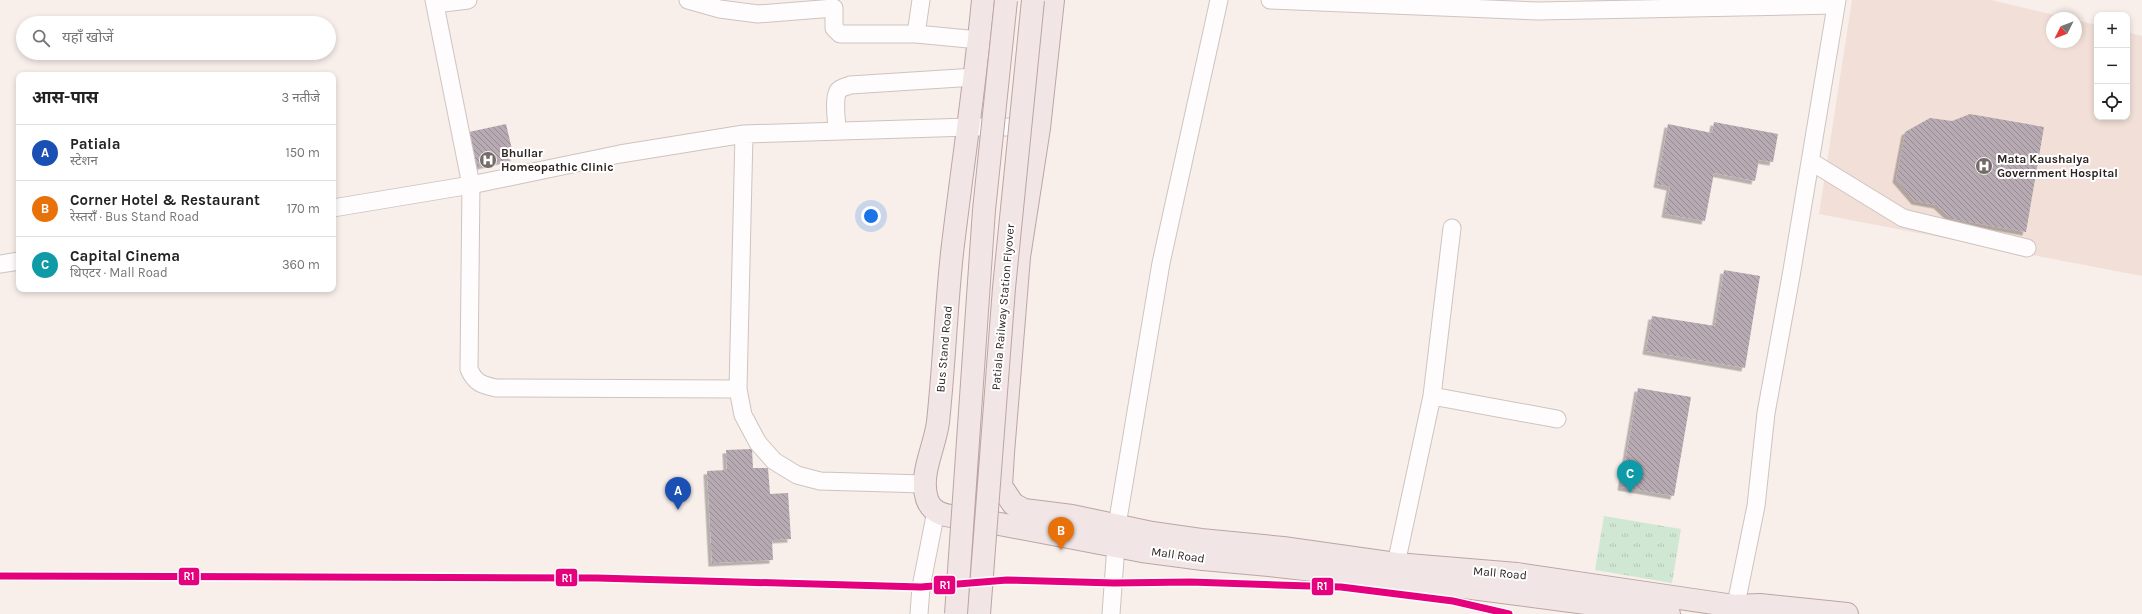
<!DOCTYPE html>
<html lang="hi">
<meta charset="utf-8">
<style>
:root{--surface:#fff;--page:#f6f6f6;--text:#222;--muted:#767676;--line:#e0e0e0;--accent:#0f766e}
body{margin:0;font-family:Karla,"Noto Sans Devanagari",sans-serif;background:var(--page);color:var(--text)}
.controls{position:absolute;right:12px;top:12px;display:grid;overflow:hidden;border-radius:8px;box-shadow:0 2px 6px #0003}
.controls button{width:36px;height:36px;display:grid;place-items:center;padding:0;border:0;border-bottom:1px solid var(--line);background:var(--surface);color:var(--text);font:20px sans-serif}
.compass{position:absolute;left:2046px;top:12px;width:36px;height:36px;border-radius:50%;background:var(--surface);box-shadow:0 2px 6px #0003;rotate:228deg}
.you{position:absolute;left:871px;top:216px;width:14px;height:14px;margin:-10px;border:3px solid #fff;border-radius:50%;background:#1a73e8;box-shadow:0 0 0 6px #1a73e833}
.badge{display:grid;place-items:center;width:26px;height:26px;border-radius:50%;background:var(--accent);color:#fff;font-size:13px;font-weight:700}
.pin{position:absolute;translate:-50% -33px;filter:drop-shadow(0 1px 2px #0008)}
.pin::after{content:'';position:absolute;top:21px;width:14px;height:12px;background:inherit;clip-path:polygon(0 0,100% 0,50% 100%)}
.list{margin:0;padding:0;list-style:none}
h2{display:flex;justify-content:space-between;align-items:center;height:52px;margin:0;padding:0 16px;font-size:17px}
h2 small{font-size:13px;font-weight:400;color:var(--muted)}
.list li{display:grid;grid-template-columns:26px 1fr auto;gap:12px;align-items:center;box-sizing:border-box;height:56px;padding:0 16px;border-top:1px solid var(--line)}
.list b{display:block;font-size:15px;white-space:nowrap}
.list p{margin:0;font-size:13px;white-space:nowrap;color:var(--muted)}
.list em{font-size:13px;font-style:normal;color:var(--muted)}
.icon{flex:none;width:22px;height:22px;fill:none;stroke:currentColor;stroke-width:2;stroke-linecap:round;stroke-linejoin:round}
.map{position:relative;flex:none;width:2142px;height:614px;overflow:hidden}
.search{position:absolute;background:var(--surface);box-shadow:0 2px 6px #0003;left:16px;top:16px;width:320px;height:44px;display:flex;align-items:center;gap:10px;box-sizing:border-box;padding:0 14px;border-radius:22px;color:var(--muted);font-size:15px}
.panel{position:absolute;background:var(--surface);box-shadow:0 2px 6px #0003;left:16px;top:72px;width:320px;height:220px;border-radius:8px}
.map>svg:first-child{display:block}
.built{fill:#f2e0d8}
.grass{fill:url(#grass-tufts)}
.building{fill:url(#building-back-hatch);filter:url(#shadow)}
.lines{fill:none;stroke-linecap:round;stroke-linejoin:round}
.minor-casing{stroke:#cdc4c1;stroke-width:19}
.major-casing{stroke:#bca5a4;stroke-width:24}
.minor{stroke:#fefcfc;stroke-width:17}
.major{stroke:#f1e5e5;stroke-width:22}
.major-bridge-casing{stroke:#bca5a4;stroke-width:24;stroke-linecap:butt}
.major-bridge{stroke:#f1e5e5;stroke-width:22}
.rail-1-casing{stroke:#fff;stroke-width:10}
.rail-1{stroke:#e5007d;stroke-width:7}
.labels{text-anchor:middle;stroke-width:4;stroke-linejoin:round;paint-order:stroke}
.poi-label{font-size:12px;font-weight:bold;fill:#2d2522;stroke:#fff;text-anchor:start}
.street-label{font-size:12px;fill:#2d2522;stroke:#fff}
.line-badge{stroke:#fff;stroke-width:1.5}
.badge-label{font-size:11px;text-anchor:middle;font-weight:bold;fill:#fff}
</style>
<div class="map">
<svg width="2142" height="614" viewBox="0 0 2142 614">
<defs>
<pattern id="grass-tufts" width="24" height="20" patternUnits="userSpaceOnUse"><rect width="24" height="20" fill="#d0e8d3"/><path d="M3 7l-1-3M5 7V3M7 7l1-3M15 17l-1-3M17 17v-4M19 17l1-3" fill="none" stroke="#b3c7b5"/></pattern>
<pattern id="building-back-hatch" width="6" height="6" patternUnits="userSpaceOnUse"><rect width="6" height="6" fill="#b7aab2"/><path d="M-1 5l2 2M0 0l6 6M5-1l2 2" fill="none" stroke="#958a90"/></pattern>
<filter id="shadow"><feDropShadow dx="-3.5" dy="3.5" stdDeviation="0" flood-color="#0004"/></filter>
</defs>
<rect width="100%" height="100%" fill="#f8eeea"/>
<path class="built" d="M1852,0H1991L2067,18H2052V42H2076V20L2097,25V117H2127V32L2142,36V276L1819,214Z"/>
<path class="grass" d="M1604,516L1681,529L1672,583L1595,570Z"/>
<path class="building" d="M1970,114L2044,127L2026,232L1952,219L1937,205L1915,201L1896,179L1905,132L1930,118L1952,121Z
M1714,122L1778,134L1773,162L1759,160L1755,181L1714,173L1705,221L1665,214L1670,187L1657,184L1668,124L1712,133Z
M506,124L514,158L477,167L469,132Z
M1724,270L1760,276L1745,368L1646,351L1652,316L1715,326Z
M1638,388L1691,397L1674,496L1621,487Z
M752,449L753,468H768L770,494L788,493L791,539L772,540L773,560L712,563L707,471L727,470L726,450Z"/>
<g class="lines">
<g class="minor-casing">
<path id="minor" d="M434,0L471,185L469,369C475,383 482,385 496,388L738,389L743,415L758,443L774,461L797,475L820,481L924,484
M688,0L720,9L758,14L834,8V28L840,34H916L979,40
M1270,0L1538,11L1836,5
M435,4L468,0
M916,34L921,0
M837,131C837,120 833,101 838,91C841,87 846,87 850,85L975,77
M1810,161L1903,218L2027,248
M333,208L471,185L620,154L744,134L969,127H1033
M0,264L19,261
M738,389L744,134
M1432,396L1557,419
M1117,525L1161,263L1219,0
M1396,564L1432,396L1452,228
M919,614L921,587L936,511
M1111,614L1116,545
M1734,614L1756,506L1766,413L1791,276L1837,0"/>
</g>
<g class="major-casing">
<path id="major" d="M983,0C975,85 962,168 952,253C946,309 944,366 938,422C935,447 919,474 927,499C933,517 952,516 968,518L1142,551L1203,559L1269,565L1464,587L1669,614
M1053,0L1039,128L1019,257L1003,453L1001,486L1013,504L1024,510L1072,516L1152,533L1201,540L1283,548L1396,564L1517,574L1734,606L1760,605L1847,614"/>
</g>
<use href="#minor" class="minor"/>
<use href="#major" class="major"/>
<g class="major-bridge-casing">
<path id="major-bridge" d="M956,614L984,210L1006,0
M979,614L1004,288L1033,0"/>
</g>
<use href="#major-bridge" class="major-bridge"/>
<g class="rail-1-casing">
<path id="rail-1" d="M0,576L597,578L921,587L1007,580L1114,583L1190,582L1341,587L1453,601L1509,614"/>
</g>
<use href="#rail-1" class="rail-1"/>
</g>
<defs>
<g id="hospital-disc" transform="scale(0.9)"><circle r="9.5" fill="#746b68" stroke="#fff"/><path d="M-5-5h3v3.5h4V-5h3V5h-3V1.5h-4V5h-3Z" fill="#fff"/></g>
</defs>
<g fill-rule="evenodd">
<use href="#hospital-disc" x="488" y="160"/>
<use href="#hospital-disc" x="1984" y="166"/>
</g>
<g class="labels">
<g class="poi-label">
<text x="501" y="157">Bhullar<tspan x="501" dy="14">Homeopathic Clinic</tspan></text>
<text x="1997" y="163">Mata Kaushalya<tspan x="1997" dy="14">Government Hospital</tspan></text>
</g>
<g class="street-label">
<text transform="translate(1003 307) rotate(-85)" y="4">Patiala Railway Station Flyover</text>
<text transform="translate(944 349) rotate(-85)" y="4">Bus Stand Road</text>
<text transform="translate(1178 555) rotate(8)" y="4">Mall Road</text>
<text transform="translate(1500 573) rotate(5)" y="4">Mall Road</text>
</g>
</g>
<g class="line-badge">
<rect x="178" y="567" width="22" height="19" rx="4" fill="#e5007d"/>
<rect x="555" y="568" width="23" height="19" rx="4" fill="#e5007d"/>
<rect x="933" y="575" width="23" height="20" rx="4" fill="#e5007d"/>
<rect x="1311" y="577" width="23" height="19" rx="4" fill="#e5007d"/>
</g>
<g class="badge-label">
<text x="189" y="580">R1</text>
<text x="567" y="582">R1</text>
<text x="945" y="589">R1</text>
<text x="1322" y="590">R1</text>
</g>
</svg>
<div class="controls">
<button>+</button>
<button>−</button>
<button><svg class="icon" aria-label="locate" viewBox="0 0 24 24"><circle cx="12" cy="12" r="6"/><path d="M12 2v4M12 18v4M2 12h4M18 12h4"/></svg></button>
</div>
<svg class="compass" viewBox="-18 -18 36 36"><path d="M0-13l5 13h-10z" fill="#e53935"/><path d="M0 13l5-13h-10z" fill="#767676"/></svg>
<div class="you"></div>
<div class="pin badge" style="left:678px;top:510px;background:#1a4fb4">A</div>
<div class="pin badge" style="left:1061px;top:550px;background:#e8710a">B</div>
<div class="pin badge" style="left:1630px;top:493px;background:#0f9aa8">C</div>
<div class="search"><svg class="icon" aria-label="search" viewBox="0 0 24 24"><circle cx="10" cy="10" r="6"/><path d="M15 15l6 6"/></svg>यहाँ खोजें</div>
<section class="panel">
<h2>आस-पास<small>3 नतीजे</small></h2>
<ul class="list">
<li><span class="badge" style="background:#1a4fb4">A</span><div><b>Patiala</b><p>स्टेशन</p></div><em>150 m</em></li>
<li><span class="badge" style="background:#e8710a">B</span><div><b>Corner Hotel &amp; Restaurant</b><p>रेस्तराँ · Bus Stand Road</p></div><em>170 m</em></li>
<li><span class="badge" style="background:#0f9aa8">C</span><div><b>Capital Cinema</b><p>थिएटर · Mall Road</p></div><em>360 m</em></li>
</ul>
</section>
</div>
